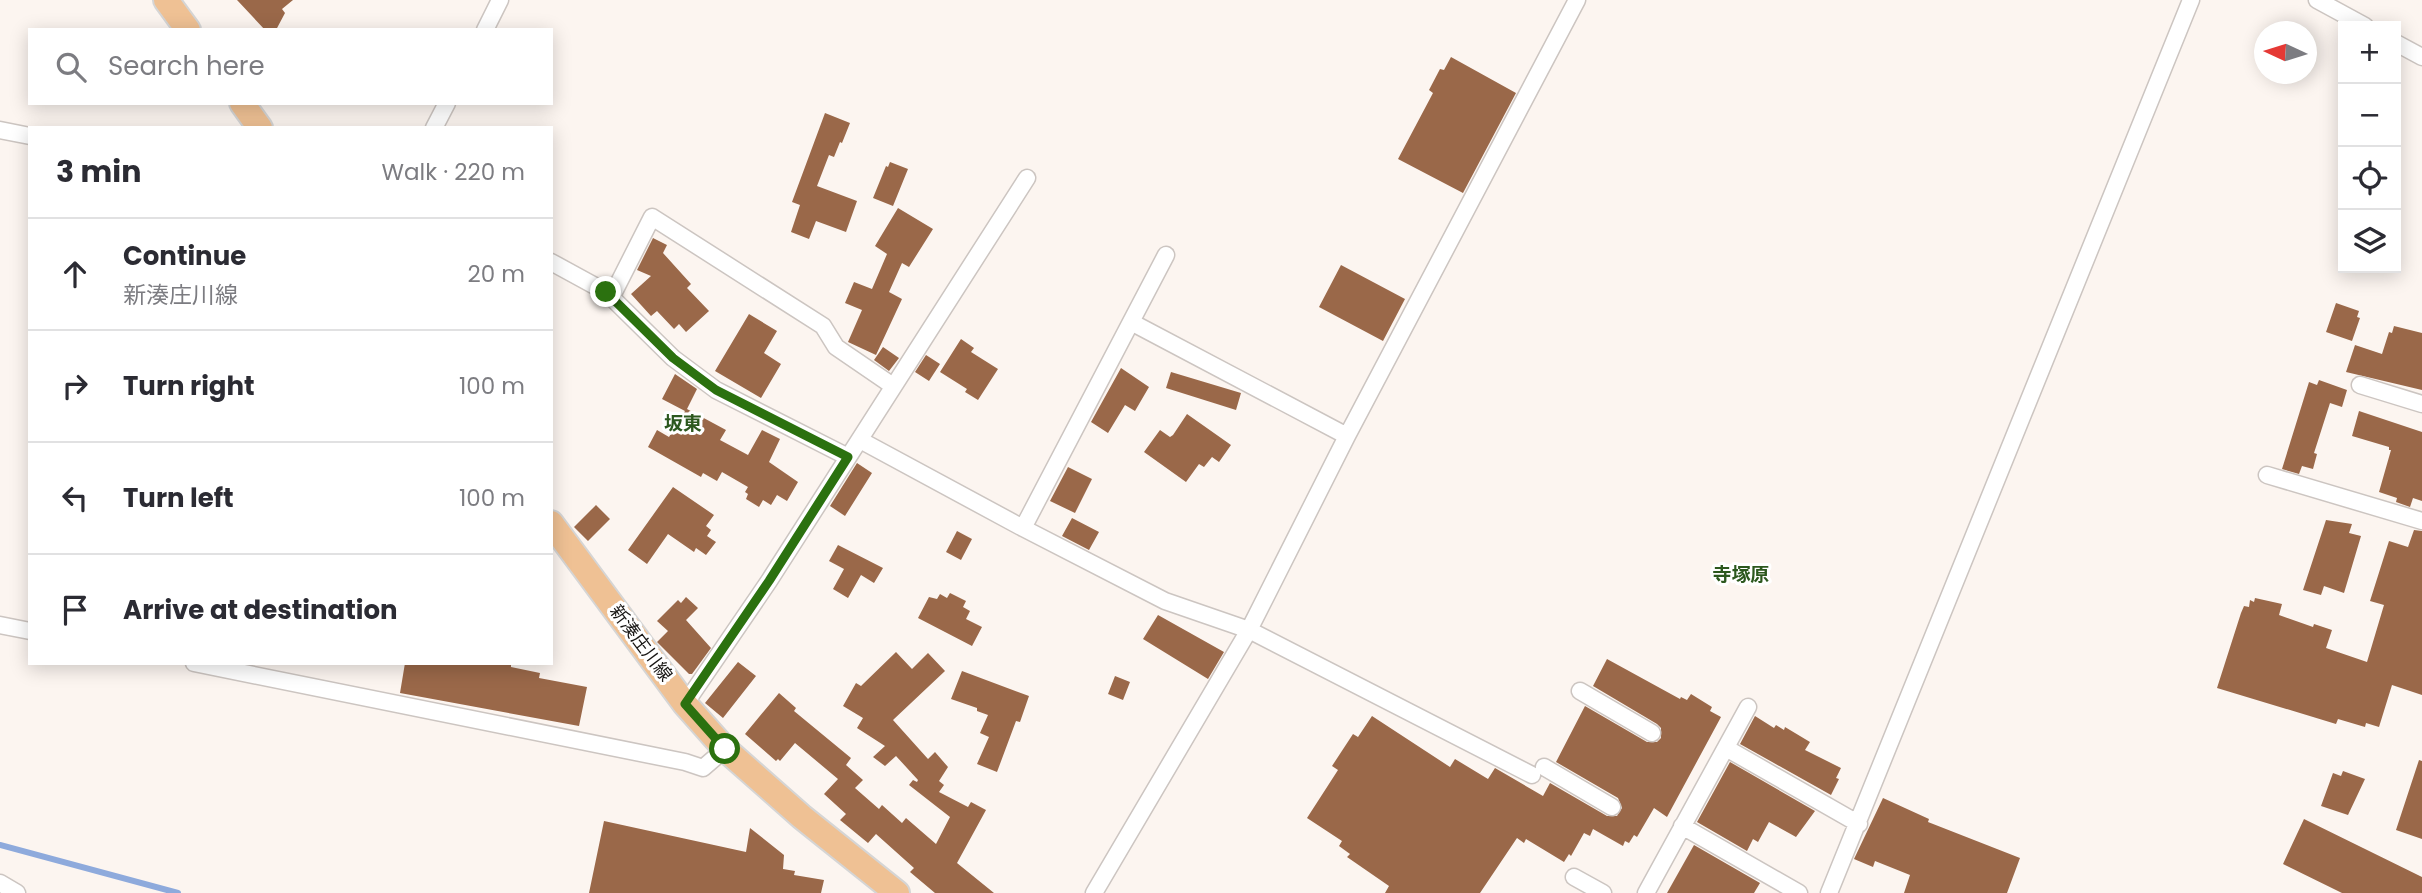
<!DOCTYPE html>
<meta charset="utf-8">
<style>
:root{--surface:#fff;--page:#f7f7f7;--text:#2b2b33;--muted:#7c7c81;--line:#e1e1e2}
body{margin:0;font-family:Poppins,"Noto Sans JP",sans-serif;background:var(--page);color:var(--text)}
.controls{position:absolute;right:21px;top:21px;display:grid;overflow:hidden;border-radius:0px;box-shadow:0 4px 18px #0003}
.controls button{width:63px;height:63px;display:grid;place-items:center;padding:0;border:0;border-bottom:2px solid var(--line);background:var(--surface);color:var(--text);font:35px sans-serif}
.compass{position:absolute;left:2254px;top:21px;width:63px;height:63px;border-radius:50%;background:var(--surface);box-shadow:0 4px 18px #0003;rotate:274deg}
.stop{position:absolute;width:21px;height:21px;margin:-16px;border:5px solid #2b710f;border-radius:50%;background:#fff}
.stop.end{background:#2b710f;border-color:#fff;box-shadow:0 2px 7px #0008}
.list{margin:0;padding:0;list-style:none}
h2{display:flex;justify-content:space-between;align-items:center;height:91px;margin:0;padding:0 28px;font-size:30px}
h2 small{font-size:23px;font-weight:400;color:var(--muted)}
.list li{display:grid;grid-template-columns:46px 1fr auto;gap:21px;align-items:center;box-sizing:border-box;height:112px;padding:0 28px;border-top:2px solid var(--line)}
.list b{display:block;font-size:26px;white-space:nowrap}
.list p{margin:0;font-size:23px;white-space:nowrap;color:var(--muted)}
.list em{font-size:23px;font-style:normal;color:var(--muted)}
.icon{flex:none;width:38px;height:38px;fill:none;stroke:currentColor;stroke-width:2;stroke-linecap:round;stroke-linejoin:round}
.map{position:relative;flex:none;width:2422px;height:893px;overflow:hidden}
.search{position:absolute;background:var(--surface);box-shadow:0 4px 18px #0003;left:28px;top:28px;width:525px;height:77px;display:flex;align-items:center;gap:18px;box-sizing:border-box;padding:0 24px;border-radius:0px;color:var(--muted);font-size:26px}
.panel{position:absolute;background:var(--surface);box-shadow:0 4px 18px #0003;left:28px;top:126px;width:525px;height:539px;border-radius:0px}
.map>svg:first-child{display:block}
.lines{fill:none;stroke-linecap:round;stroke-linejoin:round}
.stream{stroke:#8eaadc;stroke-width:6}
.building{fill:#9a6849}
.minor-casing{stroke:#ccc5c1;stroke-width:19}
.primary-casing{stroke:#d5d5d5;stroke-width:28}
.minor{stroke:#fff;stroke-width:16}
.primary{stroke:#efc194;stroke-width:24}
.route{stroke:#2b710f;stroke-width:9}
.labels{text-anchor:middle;stroke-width:6;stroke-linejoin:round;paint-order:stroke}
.street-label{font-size:18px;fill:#171513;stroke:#fff}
.neighbourhood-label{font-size:19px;font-weight:bold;fill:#2c581e;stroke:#fff}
</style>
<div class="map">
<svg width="2422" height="893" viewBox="0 0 2422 893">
<rect width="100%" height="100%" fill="#fcf5f0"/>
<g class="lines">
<path class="stream" d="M0,845L178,893"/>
</g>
<path class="building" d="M237,0H293L282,9L285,13L276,30H265Z
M1451,57L1516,93L1463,193L1398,159L1433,93L1429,90L1440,69L1444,70Z
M825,113L850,123L842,143L840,142L834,157L829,155L817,186L857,201L846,232L816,221L809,239L791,232L800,205L792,202Z
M890,162L908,169L893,206L873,198L886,166L888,167Z
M898,208L933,229L909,267L902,263L889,292L902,299L876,355L848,342L862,310L845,303L854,282L872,289L887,254L875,246Z
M653,238L667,245L663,253L691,284L687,288L709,311L686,332L679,324L674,329L657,311L651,316L631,294L651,276L637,270Z
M1341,265L1405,299L1383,341L1319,307Z
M2336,303L2359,311L2357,317L2360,318L2352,341L2326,332Z
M749,314L777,331L764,353L781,364L761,398L715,371Z
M2394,326L2422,333V390L2346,372L2355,345L2382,354L2389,332L2392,333Z
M961,339L974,348L971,352L998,369L978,400L965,392L967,389L940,372Z
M883,347L899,358L889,371L874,360Z
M926,355L940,364L929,381L915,372Z
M1121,368L1149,387L1135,411L1125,405L1108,433L1091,422Z
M1171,372L1241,393L1236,410L1166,388Z
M675,374L697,389L687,409L726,430L720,440L748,455L762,430L780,439L769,462L798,482L787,501L777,495L771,505L763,500L759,507L746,499L748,494L745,492L748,487L722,472L717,481L703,473L701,477L648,447L657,430L669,437L685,411L662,399Z
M2319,380L2347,390L2342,407L2330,403L2314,453L2317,454L2313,469L2302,466L2299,474L2282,469L2309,382L2317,385Z
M2359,411L2422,432V501L2413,498L2410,507L2396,502L2397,498L2379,492L2391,450H2389V447L2352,436Z
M1187,414L1231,445L1219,462L1212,457L1204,467L1199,464L1186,482L1144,452L1160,430L1170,437L1173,435Z
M857,463L872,473L845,516L830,506Z
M1068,467L1092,479L1075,513L1050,501Z
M673,487L714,515L706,526L711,530L707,536L716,542L706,555L696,548L694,552L668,534L647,564L628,550Z
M596,505L610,519L588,541L574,527Z
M1072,518L1099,532L1089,550L1062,536Z
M2326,520L2352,524L2349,533L2361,536L2344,593L2324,586L2321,595L2303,590Z
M2414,530L2422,531V695L2392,685L2379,727L2366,723L2365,727L2338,719L2336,724L2217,688L2241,613L2244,606L2249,607L2250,600L2254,602L2255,598L2282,604L2279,615L2313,627L2314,624L2332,630L2326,648L2367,662L2384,605L2370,601L2389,541L2408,547Z
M957,531L972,539L961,560L946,552Z
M838,545L883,568L874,583L861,575L848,598L833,589L844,569L829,561Z
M950,593L966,601L963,607L970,611L966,619L982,627L972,646L918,618L929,597L937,599L940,594L947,598Z
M686,597L698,608L686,620L711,648L692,674H689L657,642L668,631L657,621L678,600L681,603Z
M1158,615L1224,652L1208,679L1143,639Z
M896,652L912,669L928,653L945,671L893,720L928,759L935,752L948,767L939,781L944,785L939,792L968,807L971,802L986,810L957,863L994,893H935L910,872L914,868L876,834L868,843L840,820L846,814L824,794L838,779L795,743L780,761L778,759L776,761L745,734L779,693L796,708L794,711L851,758L846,765L863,780L855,788L879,809L882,805L902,823L906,818L936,844L950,817L909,785L913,780L917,782L918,780L896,756L885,766L873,757L885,746L857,728L863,718L843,706L856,683L861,686Z
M1607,659L1680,699L1681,697L1687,700L1691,694L1712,707L1710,711L1721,717L1667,817L1654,808L1637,837L1634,835L1629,843L1625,841L1623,846L1593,829L1590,836L1584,833L1571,856L1569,854L1564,862L1526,839L1524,843L1517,838L1480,893H1385L1389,886L1347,857L1350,854L1339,846L1342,841L1307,818L1338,770L1332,766L1353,734L1358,737L1372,716L1450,767L1455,759L1488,779L1495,768L1543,796L1550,783L1607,816H1617L1622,808L1618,798L1556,762L1585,706L1647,742H1657L1661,738V728L1657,724L1593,686Z
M738,662L756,676L723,718L705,703Z
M405,663H511V667L540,673L539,678L587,687L579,726L400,693Z
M962,671L1029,696L1020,722L1016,721L997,772L977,764L989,737L980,733L988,715L977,711V708L951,699Z
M1115,676L1130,682L1123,700L1108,694Z
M1755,716L1774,728L1776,725L1784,730L1785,727L1810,742L1805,750L1841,768L1836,778L1839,779L1831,795L1740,744Z
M2419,760L2422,761V839L2396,830Z
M1730,762L1815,811L1796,837L1769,822L1758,842L1753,839L1747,851L1697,822Z
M2343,771L2365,779L2348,815L2321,806L2333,773L2341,776Z
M1883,798L1929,819L1928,822L2020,858L2007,893H1904L1910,875L1875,861L1873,867L1854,859Z
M2304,819L2422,877V893H2342L2283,864Z
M604,821L746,852L750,828L784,855L783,869L795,871L794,875L824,880L821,893H589Z
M1694,845L1760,883L1754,893H1667Z"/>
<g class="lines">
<g class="minor-casing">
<path id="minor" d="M2317,0L2365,26
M485,30L500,0
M2396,43L2422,57
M434,128L447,103
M0,130L30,136
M551,262L606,292L673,358L716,390L848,457
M611,298L652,217L823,326L836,347L893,386
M1131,322L1347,436
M2360,385L2422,404
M860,440L1023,528L1165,601L1249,630L1532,775
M2267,475L2422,521
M1023,528L1166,255
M0,625L30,631
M194,663L685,762L703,768L725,749
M1580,691L1652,733
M685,704L769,581L1027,178
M1726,748L1859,824
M1544,767L1612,807
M1682,826L1799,893
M1574,877L1603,893
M0,883L17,893
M1094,893L1249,630L1347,436L1577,0
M1646,893L1748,707
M1829,893L2191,0"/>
</g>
<g class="primary-casing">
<path id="primary" d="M166,0L188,30
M242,103L260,128
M551,523L685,704L725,749L802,817L897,893"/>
</g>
<use href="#minor" class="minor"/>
<use href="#primary" class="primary"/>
</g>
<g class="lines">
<path class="route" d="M606,292L673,358L716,390L848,457L769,581L685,704L725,749"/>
</g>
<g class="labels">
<g class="street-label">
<text transform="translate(641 643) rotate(53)" y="6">新湊庄川線</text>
</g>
<g class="neighbourhood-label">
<text x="683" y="430">坂東</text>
<text x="1741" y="581">寺塚原</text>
</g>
</g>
</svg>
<div class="controls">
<button>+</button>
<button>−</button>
<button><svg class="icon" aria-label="locate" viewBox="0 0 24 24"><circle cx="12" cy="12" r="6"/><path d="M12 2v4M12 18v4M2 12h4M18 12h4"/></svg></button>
<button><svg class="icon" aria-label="layers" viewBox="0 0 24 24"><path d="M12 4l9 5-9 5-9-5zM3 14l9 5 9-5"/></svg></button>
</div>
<svg class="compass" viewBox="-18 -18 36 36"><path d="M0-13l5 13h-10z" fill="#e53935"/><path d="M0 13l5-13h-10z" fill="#7c7c81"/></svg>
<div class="stop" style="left:725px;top:749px"></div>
<div class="stop end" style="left:606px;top:292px"></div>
<div class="search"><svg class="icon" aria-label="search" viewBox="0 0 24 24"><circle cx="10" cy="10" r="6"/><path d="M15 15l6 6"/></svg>Search here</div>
<section class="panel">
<h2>3 min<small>Walk · 220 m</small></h2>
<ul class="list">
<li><svg class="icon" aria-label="ahead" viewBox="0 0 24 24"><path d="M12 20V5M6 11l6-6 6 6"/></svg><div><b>Continue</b><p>新湊庄川線</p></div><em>20 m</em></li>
<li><svg class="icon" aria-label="right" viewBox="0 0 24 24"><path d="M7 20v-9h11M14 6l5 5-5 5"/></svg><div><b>Turn right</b></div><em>100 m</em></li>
<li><svg class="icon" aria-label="left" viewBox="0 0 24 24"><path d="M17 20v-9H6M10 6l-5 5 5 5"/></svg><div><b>Turn left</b></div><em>100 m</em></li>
<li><svg class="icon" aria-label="arrive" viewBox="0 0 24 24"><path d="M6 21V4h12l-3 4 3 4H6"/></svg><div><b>Arrive at destination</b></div></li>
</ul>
</section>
</div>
